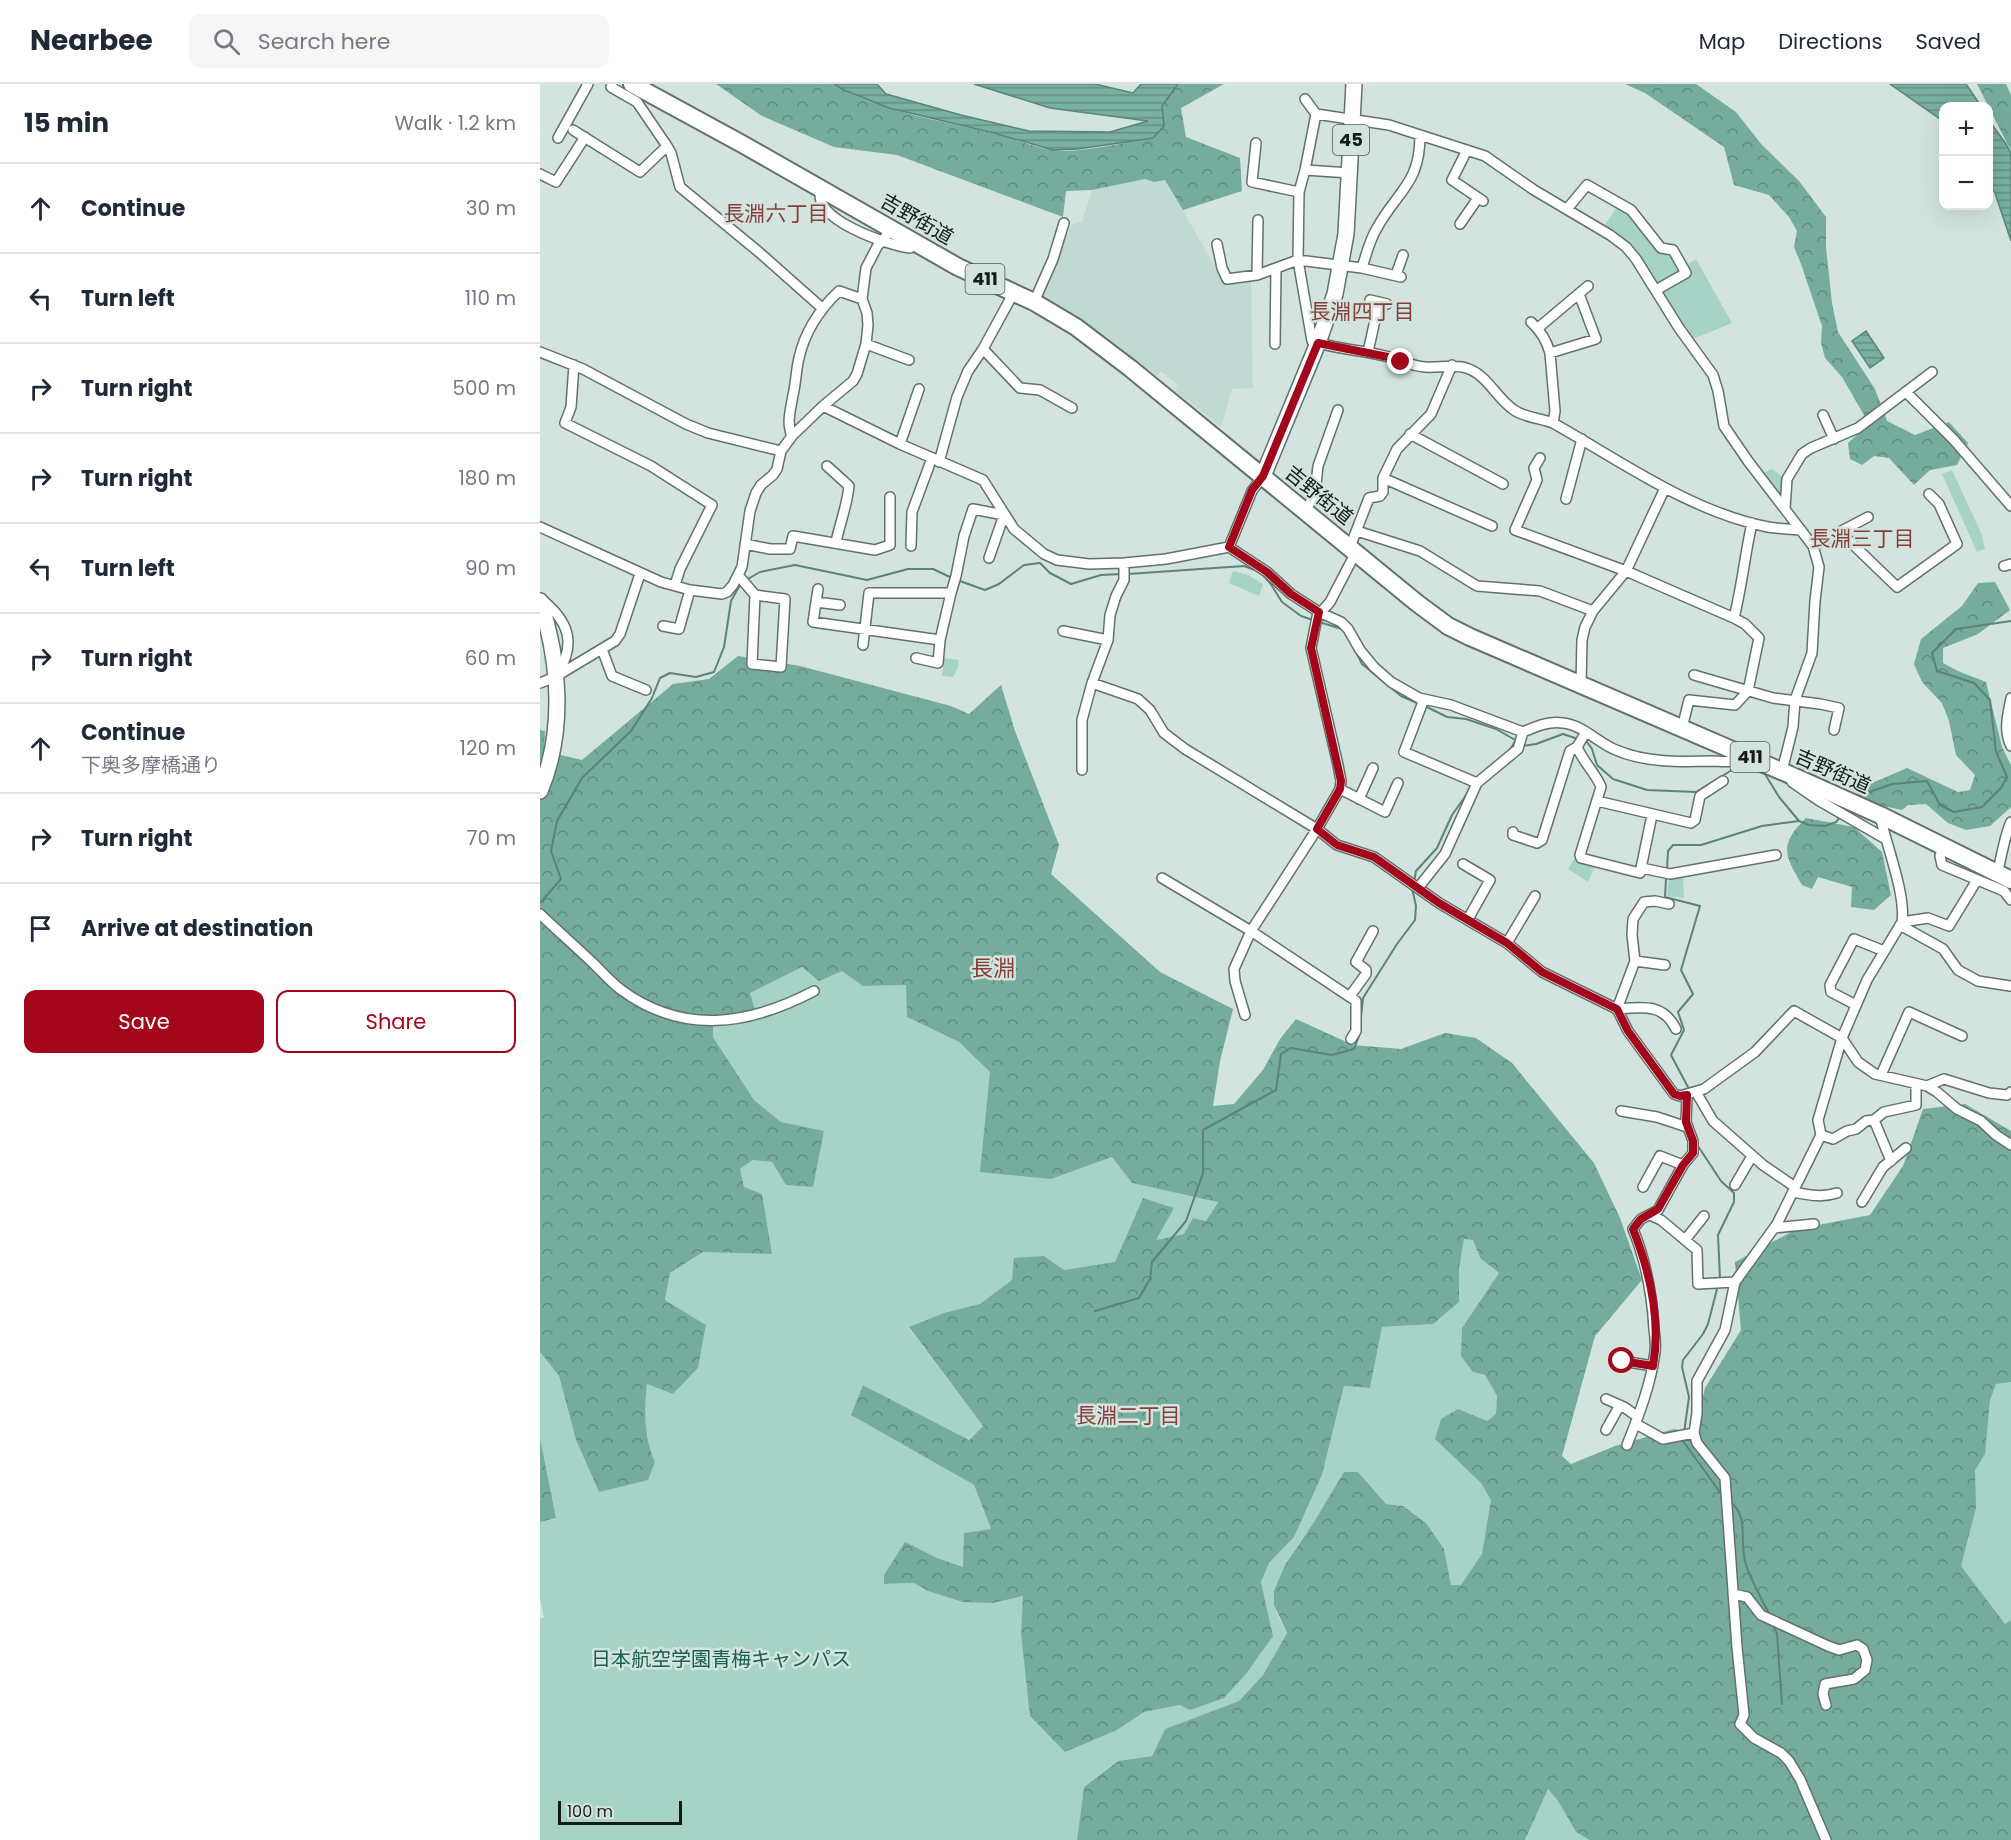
<!DOCTYPE html>
<meta charset="utf-8">
<style>
:root{--surface:#fff;--page:#f6f6f7;--text:#1f2937;--muted:#747a83;--line:#e0e1e3;--accent:#a3061a}
body{margin:0;font-family:Poppins,"Noto Sans JP",sans-serif;background:var(--page);color:var(--text)}
.controls{position:absolute;right:18px;top:18px;display:grid;overflow:hidden;border-radius:12px;box-shadow:0 6px 24px #0002}
.controls button{width:54px;height:54px;display:grid;place-items:center;padding:0;border:0;border-bottom:2px solid var(--line);background:var(--surface);color:var(--text);font:30px sans-serif}
.scale{position:absolute;left:18px;bottom:15px;width:124px;box-sizing:border-box;padding-left:6px;border:3px solid #151b19;border-top:0;font-size:16px;line-height:21px;white-space:nowrap;color:#151b19;-webkit-text-stroke:4px #d3e4df;paint-order:stroke}
.stop{position:absolute;width:18px;height:18px;margin:-14px;border:4px solid #a3061a;border-radius:50%;background:#fff}
.stop.end{background:#a3061a;border-color:#fff;box-shadow:0 2px 6px #0008}
.list{margin:0;padding:0;list-style:none}
h2{display:flex;justify-content:space-between;align-items:center;height:78px;margin:0;padding:0 24px;font-size:26px}
h2 small{font-size:20px;font-weight:400;color:var(--muted)}
.list li{display:grid;grid-template-columns:39px 1fr auto;gap:18px;align-items:center;box-sizing:border-box;height:90px;padding:0 24px;border-top:2px solid var(--line)}
.list b{display:block;font-size:22px;white-space:nowrap}
.list p{margin:0;font-size:20px;white-space:nowrap;color:var(--muted)}
.list em{font-size:20px;font-style:normal;color:var(--muted)}
.actions{display:flex;gap:12px;padding:18px 24px}
.actions a{flex:1;padding:14px 0;border:2px solid var(--accent);border-radius:12px;text-align:center;font-size:21px;color:var(--accent)}
.actions .main{background:var(--accent);color:#fff}
.icon{flex:none;width:33px;height:33px;fill:none;stroke:currentColor;stroke-width:2;stroke-linecap:round;stroke-linejoin:round}
.map{position:relative;flex:none;width:1471px;height:1756px;overflow:hidden}
header{display:flex;align-items:center;gap:36px;box-sizing:border-box;height:84px;padding:0 30px;background:var(--surface);border-bottom:2px solid var(--line)}
header strong{font-size:28px}
nav{display:flex;gap:33px;margin-inline-start:auto;font-size:21px}
.search{width:420px;height:54px;background:var(--page);display:flex;align-items:center;gap:15px;box-sizing:border-box;padding:0 21px;border-radius:12px;color:var(--muted);font-size:22px}
main{display:flex}
aside{flex:1;background:var(--surface)}
.map>svg:first-child{display:block}
.built{fill:#c0d9d2}
.green{fill:#a7d3c7}
.forest{fill:url(#forest-crowns)}
.water{fill:url(#water-rules);stroke:#5b8379;stroke-width:1.5}
.lines{fill:none;stroke-linecap:round;stroke-linejoin:round}
.stream{stroke:#5b8379;stroke-width:2}
.minor-casing{stroke:#62716d;stroke-width:12}
.primary-casing{stroke:#62716d;stroke-width:18}
.trunk-casing{stroke:#62716d;stroke-width:20}
.minor{stroke:#fff;stroke-width:9}
.primary{stroke:#fff;stroke-width:15}
.trunk{stroke:#fff;stroke-width:16}
.route{stroke:#a3061a;stroke-width:8}
.labels{text-anchor:middle;stroke-width:5;stroke-linejoin:round;paint-order:stroke}
.shield{fill:#d3e4df;stroke:#4e5754;stroke-width:1.5}
.shield-label{font-size:18px;font-weight:bold;fill:#151b19}
.street-label{font-size:20px;fill:#151b19;stroke:#d3e4df}
.park-label{font-size:20px;fill:#186051;stroke:#d3e4df}
.neighbourhood-label{font-size:21px;fill:#863e3a;stroke:#d3e4df}
.quarter-label{font-size:22px;fill:#863e3a;stroke:#d3e4df}
</style>
<header>
<strong>Nearbee</strong>
<div class="search"><svg class="icon" aria-label="search" viewBox="0 0 24 24"><circle cx="10" cy="10" r="6"/><path d="M15 15l6 6"/></svg>Search here</div>
<nav><a>Map</a><a>Directions</a><a>Saved</a></nav>
</header>
<main>
<aside>
<h2>15 min<small>Walk · 1.2 km</small></h2>
<ul class="list">
<li><svg class="icon" aria-label="ahead" viewBox="0 0 24 24"><path d="M12 20V5M6 11l6-6 6 6"/></svg><div><b>Continue</b></div><em>30 m</em></li>
<li><svg class="icon" aria-label="left" viewBox="0 0 24 24"><path d="M17 20v-9H6M10 6l-5 5 5 5"/></svg><div><b>Turn left</b></div><em>110 m</em></li>
<li><svg class="icon" aria-label="right" viewBox="0 0 24 24"><path d="M7 20v-9h11M14 6l5 5-5 5"/></svg><div><b>Turn right</b></div><em>500 m</em></li>
<li><svg class="icon" aria-label="right" viewBox="0 0 24 24"><path d="M7 20v-9h11M14 6l5 5-5 5"/></svg><div><b>Turn right</b></div><em>180 m</em></li>
<li><svg class="icon" aria-label="left" viewBox="0 0 24 24"><path d="M17 20v-9H6M10 6l-5 5 5 5"/></svg><div><b>Turn left</b></div><em>90 m</em></li>
<li><svg class="icon" aria-label="right" viewBox="0 0 24 24"><path d="M7 20v-9h11M14 6l5 5-5 5"/></svg><div><b>Turn right</b></div><em>60 m</em></li>
<li><svg class="icon" aria-label="ahead" viewBox="0 0 24 24"><path d="M12 20V5M6 11l6-6 6 6"/></svg><div><b>Continue</b><p>下奥多摩橋通り</p></div><em>120 m</em></li>
<li><svg class="icon" aria-label="right" viewBox="0 0 24 24"><path d="M7 20v-9h11M14 6l5 5-5 5"/></svg><div><b>Turn right</b></div><em>70 m</em></li>
<li><svg class="icon" aria-label="arrive" viewBox="0 0 24 24"><path d="M6 21V4h12l-3 4 3 4H6"/></svg><div><b>Arrive at destination</b></div></li>
</ul>
<div class="actions"><a class="main">Save</a><a>Share</a></div>
</aside>
<div class="map">
<svg width="1471" height="1756" viewBox="0 0 1471 1756">
<defs>
<pattern id="forest-crowns" width="20" height="18" patternUnits="userSpaceOnUse" patternTransform="scale(1.5)"><rect width="20" height="18" fill="#75ac9e"/><path d="M2 6a3 3 0 1 1 6 0M12 15a3 3 0 1 1 6 0" fill="none" stroke="#5f8b80"/></pattern>
<pattern id="water-rules" width="6" height="5" patternUnits="userSpaceOnUse" patternTransform="scale(1.5)"><rect width="6" height="5" fill="#79b0a2"/><path d="M0 2.5h6" fill="none" stroke="#628e83"/></pattern>
</defs>
<rect width="100%" height="100%" fill="#d3e4df"/>
<path class="built" d="M605,95L614,98L625,95L684,199L711,195L713,304L692,305L681,343L635,306L638,301L621,287L617,292L562,249L502,211L532,140L542,138L552,106Z"/>
<path class="green" d="M1078,122L1084,126L1119,166L1131,173L1140,190L1118,202L1115,200C1099,177 1089,157 1064,142Z
M1156,175L1192,239L1151,256L1121,212L1123,207L1145,182Z
M1232,385L1244,394L1243,414L1241,415L1223,389Z
M1412,386L1442,451L1445,465L1437,468L1402,390Z
M693,487L708,491L723,500L719,512L689,499Z
M404,574L419,576L418,583L413,593L402,592Z
M1034,775L1055,782L1048,798L1028,785Z
M1143,792L1144,814L1127,812L1129,794Z
M262,883L303,887L323,902L367,901V933L419,958L450,988L511,1095L572,1073L592,1099L678,1117L666,1137L644,1150L615,1156L603,1114L575,1179L524,1186L504,1172L440,1221L404,1229L369,1244L443,1342L428,1356L324,1301L311,1331L434,1401L451,1445L423,1483L397,1474L346,1500L374,1499L388,1507L453,1519L484,1512L481,1549L577,1646L603,1628L640,1621L733,1552L721,1499L729,1479L754,1453L782,1391L804,1302L830,1304L842,1243L893,1240L919,1185L924,1155L933,1156L940,1174L959,1189L922,1244L933,1288L945,1291L957,1312L956,1331L947,1337L895,1354L941,1399L952,1416L942,1470L921,1502H911L904,1465L863,1422L846,1420L818,1388C787,1424 740,1469 735,1519C734,1528 743,1541 747,1549L723,1591L699,1617L625,1645L612,1672L577,1677L544,1703L537,1756H0V1534H4L0,1515V1438L16,1434L0,1354V1268L19,1292L36,1356L59,1408L115,1378C104,1351 104,1327 107,1299L133,1310L158,1284L166,1241L125,1216L130,1189L163,1168L232,1170L204,1103L200,1085L213,1076L233,1078L246,1101L284,1048L241,1038L214,1016L173,953V933L215,926L210,909Z
M1471,1294V1541L1464,1548L1418,1484L1429,1453L1427,1430L1441,1307Z
M1008,1705L1018,1717L1036,1748L1049,1756H985Z"/>
<path class="forest" d="M176,0H294C342,29 401,36 455,50C474,54 493,63 512,66C537,70 586,58 612,54L622,22L638,0H684L641,24L646,53L700,74L702,107L643,126L625,96L614,98L605,95L552,106L526,107L523,133L357,71L294,63L222,32Z
M1085,0H1156L1196,28L1222,61L1259,97L1286,133V163L1292,219L1298,248L1335,305L1347,337L1375,351L1409,338L1428,359L1417,381L1390,386L1374,401L1349,374L1334,372L1322,381L1310,375L1308,359L1318,350L1324,331L1302,293L1285,274L1281,259L1282,242L1261,180L1254,163L1257,147L1249,133L1229,111L1194,101L1184,63L1105,9Z
M1437,0H1466L1471,11V67Z
M1455,498L1470,526L1438,550L1403,564V579L1418,587L1446,598L1462,663L1471,681V723L1450,742L1426,746L1408,739L1386,720L1368,721L1362,726L1339,721L1316,710L1323,703L1367,684L1418,708L1430,706L1435,691L1416,671L1409,637L1402,619L1382,598L1374,580L1381,555L1422,522L1438,499Z
M198,572L260,582L411,622L429,630L461,601L475,647L519,761L511,790L620,888L693,925L680,977L673,1022L694,1020L723,986L740,955L756,935L813,961L861,965L905,949L936,954L972,979L1054,1079L1080,1134L1102,1196L1055,1252L1022,1372L1031,1380L1075,1362L1134,1345L1154,1349L1165,1304L1201,1246L1195,1178L1257,1145L1330,1131L1363,1082L1383,1025L1425,1020L1471,1047V1298L1456,1300L1450,1316L1445,1370L1435,1386L1436,1424L1421,1482L1465,1540L1471,1536V1756H1049L1036,1748L1018,1717L1008,1705L985,1756H537L544,1703L578,1677L612,1672L625,1645L699,1617L723,1591L747,1549L734,1521V1507L745,1481L774,1438L804,1388H818L846,1420L863,1422L886,1439L904,1465L911,1501H921L942,1470L951,1416L941,1399L895,1355L901,1335L918,1325L947,1337L956,1330L957,1312L945,1291L933,1288L921,1272L922,1244L959,1189L940,1174L933,1156L924,1155L919,1185V1218L893,1240L842,1243L830,1304L804,1302L782,1391L754,1453L729,1479L721,1498L733,1552L705,1591L684,1614L650,1626L640,1621L604,1628L577,1646L525,1668L490,1632L481,1549L483,1512L453,1519L423,1518L388,1507L374,1499L344,1500V1491L365,1458L397,1474L423,1483L424,1449L451,1445L434,1401L311,1331L323,1301L429,1356L443,1342L369,1243L404,1229L440,1220L472,1196L474,1174L504,1172L524,1186L575,1178L603,1114L634,1124L616,1156L644,1150L653,1134L666,1137L678,1118L592,1099L572,1073L511,1095L440,1088L450,988L419,958L367,933L366,901L323,902L302,887L279,897L262,883L210,909L215,926L173,933V953L214,1016L241,1038L284,1047L273,1103L246,1101L232,1078L213,1076L200,1085L204,1103L222,1110L232,1170L163,1168L130,1189L125,1216L166,1241L158,1284L133,1310L107,1300C104,1327 104,1352 115,1378L108,1396L59,1408L36,1356L19,1292L0,1268V646L5,647L4,667L42,676L133,600L169,595Z
M1266,734L1314,743L1342,768L1351,811L1334,826L1311,823L1312,803L1278,793L1272,805L1262,801C1245,772 1238,761 1266,734Z
M0,1354L16,1434L0,1438Z"/>
<path class="water" d="M294,0H337L346,10L421,31L489,47L570,48L608,37L510,24L434,0H555L593,9L601,0H638L622,22L624,42L613,54L538,65L513,66L454,49L349,24L304,6Z
M1350,0H1426L1441,22H1404L1403,37Z
M1448,35L1466,60L1471,70V157L1455,109L1449,98Z
M1326,247L1344,274L1330,284L1312,257Z"/>
<g class="lines">
<path class="stream" d="M588,490L704,482L720,488L730,499L742,518L761,532L773,536
M206,496L220,488L255,481L327,496L368,485H393L412,494
M417,496L445,506L459,500L484,481L500,479L510,489L531,500L561,491L582,490
M779,538L802,545
M813,562L822,580L861,612L879,620
M885,622L907,633L926,635L956,645L977,657
M1044,657L1047,658L1052,665L1057,681L1073,695L1107,706L1156,708L1192,686L1206,683L1225,690L1239,713L1259,737
M981,660L983,662L996,660L1023,650L1038,655
M969,667L976,656
M1317,714L1321,711L1352,700L1387,697L1400,721L1414,728L1442,723L1461,704L1467,693L1456,668L1450,616L1434,599L1397,587L1392,569L1416,545L1471,537
M1127,785L1128,767L1133,761H1161L1222,742L1259,737L1269,741L1285,742L1296,738L1301,732
M1126,794L1125,813L1160,822L1141,886L1153,910L1138,928L1144,946L1131,971L1150,1007
M874,798L876,787L897,764L912,731L929,707
M0,819L21,795L11,767L17,737L42,694L91,647L112,614L120,594L130,589L156,593L174,588L184,563L191,517L201,499
M820,943L823,914L857,860L875,836L876,822L872,804
M1156,1059L1181,1097L1194,1109V1118L1178,1151L1180,1195
M555,1227L599,1214L610,1195L612,1178L646,1137L663,1089V1046L736,1006L741,970L751,964L792,971L814,965L820,949
M1144,1349L1149,1313L1142,1283L1143,1276L1163,1250L1168,1240L1178,1201
M1143,1355V1357L1182,1411
M1189,1416C1211,1434 1198,1458 1206,1481C1212,1499 1222,1515 1230,1532
M1233,1540L1237,1550L1242,1620"/>
<g class="minor-casing">
<path id="minor" d="M72,0L71,3L97,18L127,62L131,69L140,103L220,169L282,224
M765,15L776,30L765,86L759,108L758,176L772,257C795,265 821,266 845,272C859,275 870,282 885,283C899,284 912,280 926,284C947,290 956,314 974,326C985,334 1001,334 1013,339C1081,377 1151,428 1228,443C1239,445 1250,445 1261,446
M776,30L849,41L945,72L994,106L1070,151L1086,163L1096,175L1139,244L1173,291L1178,307L1184,342L1208,377L1273,462L1279,483L1275,517L1272,569L1255,616L1253,643L1242,687
M33,46L100,88L127,62
M18,54L48,0
M716,59L712,98L759,108
M927,66L912,96L943,117
M765,86L810,89
M0,90L16,98L45,53
M282,105C267,134 350,162 370,164L375,159
M1027,125L1047,101L1091,126L1121,164L1133,166L1146,189L1116,206
M920,140L938,114
M677,160L682,184L687,195L717,191L758,176L822,184L861,193
M822,184C826,171 830,155 837,144C858,106 880,100 880,51
M717,191L718,136
M856,191L863,171
M830,216L847,220
M494,218L513,175L524,139
M991,238C1000,246 1007,258 1010,269L1015,327L1013,339
M998,244L1048,202
M326,260L369,276
M735,260L736,185
M443,265L480,304L500,306L532,324
M0,268L43,285L146,340L168,349L241,367
M828,268L839,218
M1010,269L1056,255L1039,210
M34,281L31,323L25,339L111,382L172,421L140,485L135,501
M1366,308L1414,356L1471,422
M283,322L360,360L443,396L474,445L504,470L517,476L549,480L584,479L626,475L689,463L727,488L751,510L779,528L801,538L808,545L820,566L834,583L851,598L879,614L911,621L983,648
M1283,331L1294,355
M870,350L963,400
M252,352L283,322L313,297L317,290L326,260L328,241L327,229L322,215L326,184L338,161L343,157L350,145
M360,360L379,305
M1000,374L994,384L997,396L975,446L1086,487L1194,534L1205,540L1219,554L1208,607L1195,621L1149,616L1142,644
M399,378L417,313L428,287L443,265L474,208
M287,382L309,402C307,422 300,439 296,458
M843,394L952,442
M1026,415L1042,355
M1245,424L1247,395L1262,370L1271,364L1318,344L1392,288
M766,427L775,409L778,382L798,326
M0,443L121,498L150,506L182,510L187,508L193,501L202,483L210,427L216,409L221,401L233,391L237,385L241,367L252,352C246,338 251,325 253,311C256,299 256,286 259,274C265,247 280,225 299,207L322,215
M817,447L880,467L937,502L1000,507L1053,527
M1300,448L1357,503L1417,460L1399,420L1389,410
M205,460L230,465H250L253,452L335,466L350,461V413
M371,462L372,428L392,374
M1273,462L1328,433
M689,463L712,407L723,392
M810,463L829,414L840,412L843,408V394L857,365L891,330L912,281
M1464,482L1471,480
M198,491L215,511L212,580L241,583L245,515L215,511
M278,505L273,538L400,556
M0,514C29,537 37,559 17,591
M276,518L300,521
M1194,534C1202,502 1205,470 1212,439
M123,542L139,545L150,506
M523,547L568,556
M323,561L329,509H411
M62,565L72,592L106,606
M376,574L398,579L400,556L411,509L416,492L424,452L433,425L464,431L449,474
M1154,591L1233,614L1280,620L1299,624L1294,646
M0,599L15,593L75,557L80,550L100,490
M552,599L598,615L610,626L624,649L645,665L777,745L797,761L834,773L899,819L967,859L1002,888L1077,925L1088,947L1134,1010L1140,1012L1164,1005L1215,968L1254,927L1302,954L1318,978L1335,990L1387,1002L1404,995L1449,1009L1467,1011L1471,1008
M1041,600L1042,556L1045,543L1053,527L1086,487L1125,404
M1471,614C1468,631 1463,646 1471,662
M884,615L864,668L937,699
M1046,648L1037,663C1043,678 1057,691 1061,703L1040,771L1041,774L1100,789L1112,731
M542,686V636L552,599L568,556L570,531L576,512L584,496V479
M1252,698L1278,716L1344,754
M800,705L845,728L858,699
M819,715L833,684
M1057,717L1151,739L1155,736L1160,712L1183,697
M1340,731C1346,761 1366,810 1362,838
M973,748V751L997,759L1002,756L1030,667L1037,663
M1403,763L1400,772L1402,781L1464,807L1471,816
M923,780L950,796L928,835
M1102,784L1130,790L1236,771
M1457,790C1461,776 1465,749 1471,738
M622,794L711,847L816,917V947L811,955
M878,804L905,770L937,699L978,665L983,648C997,642 1008,637 1023,639C1043,641 1058,659 1076,666C1106,679 1141,678 1172,677C1179,677 1189,679 1196,676C1198,675 1200,672 1203,670
M1129,820L1115,817L1104,818L1093,835L1092,851L1095,877L1077,925C1103,923 1123,919 1136,945
M0,830C18,847 36,863 54,880C62,888 71,898 80,905C143,952 209,941 274,907
M1360,841L1403,865L1418,886L1438,897L1470,902
M967,859L995,812
M1095,877L1125,881
M810,912L826,890V886L816,878L833,847
M1316,921L1291,908L1290,901L1314,855L1344,867
M705,931L695,897L694,885L711,847L777,745L800,705L801,697L798,681L771,564L777,533L790,518L816,468
M1341,991L1369,928L1422,952
M1387,1002L1397,1008L1417,1025L1441,1037L1456,1051L1471,1061
M1156,1008L1173,1037L1223,1081L1255,1103
M1081,1027L1117,1033L1147,1043
M1334,1036L1351,1077
M1281,1051L1293,1055L1307,1047L1316,1045L1326,1037L1334,1036L1344,1028L1376,1021V1000
M1195,1101L1212,1072
M1103,1103L1120,1072L1143,1081
M1253,1108C1269,1111 1281,1114 1297,1109
M1322,1118L1343,1083L1366,1064
M1110,1131L1121,1136L1157,1166L1158,1200L1195,1198
M1234,1144L1274,1140
M1145,1156L1164,1132
M1082,1277L1113,1282
M1066,1315L1084,1323L1098,1333
M1096,1340L1123,1355L1154,1349
M1066,1346L1080,1321
M1087,1361C1099,1331 1111,1300 1115,1268C1116,1260 1115,1252 1114,1245C1112,1210 1106,1177 1093,1145L1101,1135L1118,1126L1143,1081L1153,1069V1057L1146,1038L1147,1011
M1193,1510L1207,1513L1221,1531L1288,1562L1299,1566L1317,1561L1323,1565L1327,1576L1325,1586L1314,1595L1285,1600L1283,1610L1286,1621
M1286,1756L1260,1695L1249,1677L1241,1669L1214,1654L1200,1640L1204,1631L1197,1563L1185,1394L1157,1359L1154,1349L1157,1329V1297L1185,1246L1195,1198L1237,1140L1281,1051L1278,1036L1302,954L1327,896L1362,838L1388,834L1409,842L1437,796"/>
</g>
<g class="primary-casing">
<path id="primary" d="M723,392L778,259L795,210L806,150L814,0
M0,517C20,577 25,648 0,707"/>
</g>
<g class="trunk-casing">
<path id="trunk" d="M92,0L204,61L418,183L494,218L536,243L590,284L877,519L908,542L930,553L1262,696L1340,731L1471,796"/>
</g>
<use href="#minor" class="minor"/>
<use href="#primary" class="primary"/>
<use href="#trunk" class="trunk"/>
</g>
<g class="lines">
<path class="route" d="M861,278L848,273L778,259L723,392L712,406L689,463L727,488L751,510L779,528L771,564L801,697L800,705L777,745L797,761L834,773L899,819L967,859L1002,888L1077,925L1088,947L1134,1010L1140,1012L1147,1011L1146,1038L1153,1057V1069L1143,1081L1118,1125L1101,1135L1093,1145C1110,1188 1121,1237 1113,1282L1082,1277"/>
</g>
<g class="labels">
<g class="shield">
<rect x="793" y="41" width="36" height="30" rx="4.5"/>
<rect x="425.5" y="180" width="39" height="30" rx="4.5"/>
<rect x="1190.5" y="658" width="39" height="30" rx="4.5"/>
</g>
<g class="shield-label">
<text x="811" y="62">45</text>
<text x="445" y="201">411</text>
<text x="1210" y="679">411</text>
</g>
<g class="street-label">
<text transform="translate(377 135) rotate(30)" y="7">吉野街道</text>
<text transform="translate(779 411) rotate(39)" y="7">吉野街道</text>
<text transform="translate(1293 687) rotate(24)" y="7">吉野街道</text>
</g>
<g class="park-label">
<text x="181" y="1582">日本航空学園青梅キャンパス</text>
</g>
<g class="neighbourhood-label">
<text x="236" y="137">長淵六丁目</text>
<text x="822" y="235">長淵四丁目</text>
<text x="1322" y="462">長淵三丁目</text>
<text x="588" y="1339">長淵二丁目</text>
</g>
<g class="quarter-label">
<text x="453" y="892">長淵</text>
</g>
</g>
</svg>
<div class="controls">
<button>+</button>
<button>−</button>
</div>
<div class="scale">100 m</div>
<div class="stop" style="left:1082px;top:1277px"></div>
<div class="stop end" style="left:861px;top:278px"></div>
</div>
</main>
